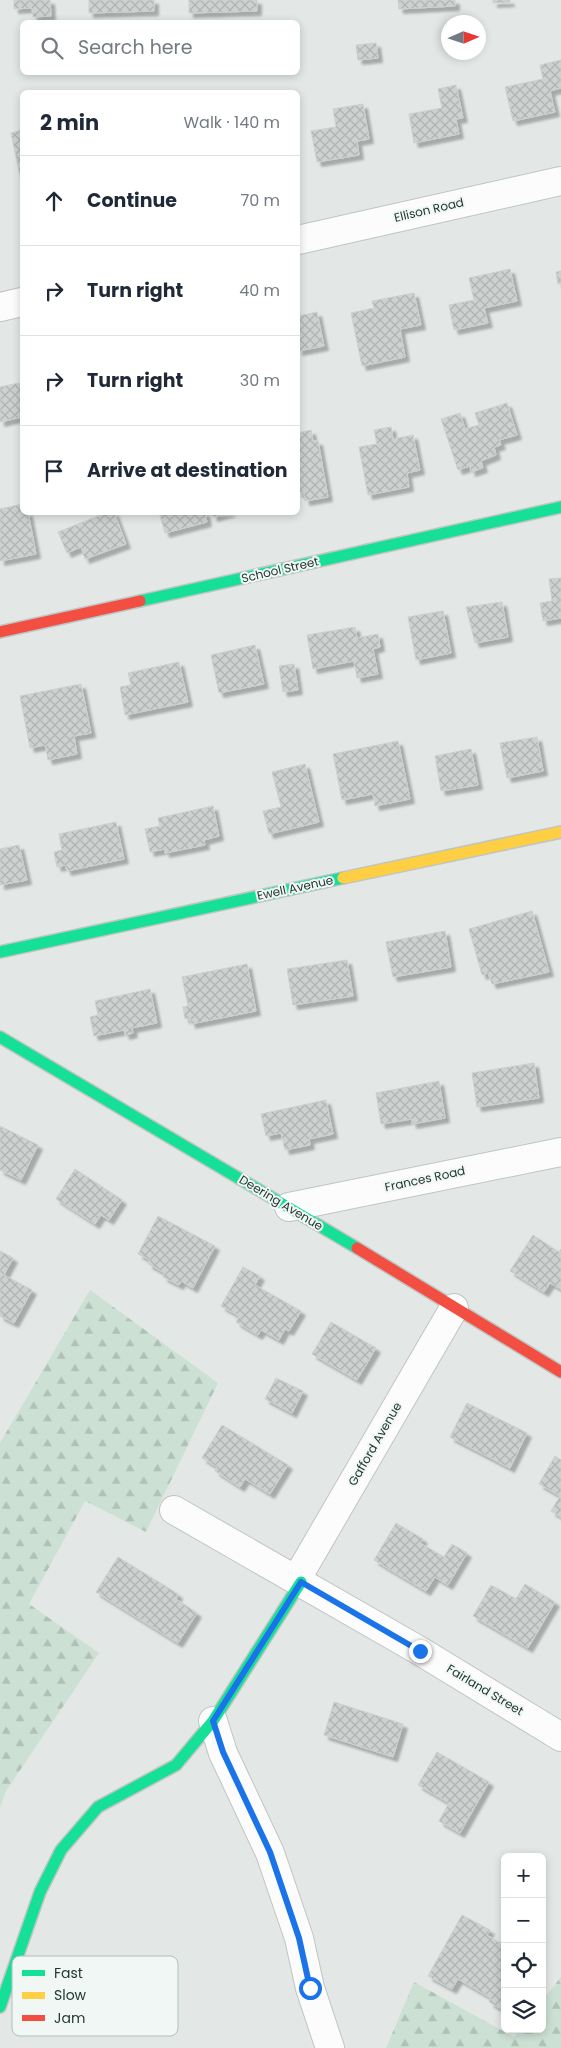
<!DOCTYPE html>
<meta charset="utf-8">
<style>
:root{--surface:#fff;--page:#f2f2f3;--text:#1f2937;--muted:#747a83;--line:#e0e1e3}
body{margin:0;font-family:Poppins,sans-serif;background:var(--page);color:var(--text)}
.controls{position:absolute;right:15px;bottom:15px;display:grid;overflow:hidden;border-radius:8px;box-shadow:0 2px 8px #0003}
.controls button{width:45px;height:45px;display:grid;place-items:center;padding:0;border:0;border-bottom:1px solid var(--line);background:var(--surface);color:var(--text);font:25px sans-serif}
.compass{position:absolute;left:441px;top:15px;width:45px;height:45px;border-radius:50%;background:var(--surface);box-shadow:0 2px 8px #0003;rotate:87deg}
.stop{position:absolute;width:15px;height:15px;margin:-11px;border:4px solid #1a73e8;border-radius:50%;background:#fff}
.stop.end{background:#1a73e8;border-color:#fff;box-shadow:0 1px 5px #0008}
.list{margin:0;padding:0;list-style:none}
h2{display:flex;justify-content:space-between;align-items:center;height:65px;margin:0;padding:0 20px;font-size:21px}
h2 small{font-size:16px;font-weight:400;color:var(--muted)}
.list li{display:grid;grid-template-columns:32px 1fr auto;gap:15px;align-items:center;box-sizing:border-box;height:90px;padding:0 20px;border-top:1px solid var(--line)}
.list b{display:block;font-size:19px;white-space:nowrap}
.list em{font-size:16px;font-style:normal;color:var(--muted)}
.icon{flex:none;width:28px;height:28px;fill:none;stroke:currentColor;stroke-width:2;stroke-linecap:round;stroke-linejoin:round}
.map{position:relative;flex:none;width:561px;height:2048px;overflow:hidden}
.search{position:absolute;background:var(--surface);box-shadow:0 2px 8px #0003;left:20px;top:20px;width:280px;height:55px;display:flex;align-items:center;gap:12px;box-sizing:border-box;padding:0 18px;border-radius:8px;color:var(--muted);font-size:19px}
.panel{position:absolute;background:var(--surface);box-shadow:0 2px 8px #0003;left:20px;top:90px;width:280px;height:425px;border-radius:8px}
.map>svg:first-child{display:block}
.forest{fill:url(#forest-firs)}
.building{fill:url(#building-cross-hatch);stroke:#ccd1cf;filter:url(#shadow)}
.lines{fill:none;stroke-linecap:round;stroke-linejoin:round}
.street-casing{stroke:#c0c5c3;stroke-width:30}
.fast-casing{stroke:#bfc5c3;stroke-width:14}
.slow-casing{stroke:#bfc5c3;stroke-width:14}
.jam-casing{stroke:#bfc5c3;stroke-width:14}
.street{stroke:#fbfcfb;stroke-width:28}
.fast{stroke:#16e098;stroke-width:11}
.slow{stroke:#ffcf43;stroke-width:11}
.jam{stroke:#f24e42;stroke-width:11}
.route{stroke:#1a73e8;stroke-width:6}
.labels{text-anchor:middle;stroke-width:4;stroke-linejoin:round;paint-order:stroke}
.street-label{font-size:12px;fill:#233835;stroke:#f1f7f4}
.key{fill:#f1f7f4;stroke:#b3bebb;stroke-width:1}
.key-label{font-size:14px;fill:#233835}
</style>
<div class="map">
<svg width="561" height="2048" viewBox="0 0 561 2048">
<defs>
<pattern id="forest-firs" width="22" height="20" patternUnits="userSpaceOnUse" patternTransform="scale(1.25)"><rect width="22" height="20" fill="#cde0d4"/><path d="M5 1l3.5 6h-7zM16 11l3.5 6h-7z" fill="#b0c1b7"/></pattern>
<pattern id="building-cross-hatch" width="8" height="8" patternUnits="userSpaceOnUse" patternTransform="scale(1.25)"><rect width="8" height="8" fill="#cdd1d0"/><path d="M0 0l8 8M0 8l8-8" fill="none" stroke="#b0b4b3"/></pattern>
<filter id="shadow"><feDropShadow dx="4.5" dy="4.5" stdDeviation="1" flood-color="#0004"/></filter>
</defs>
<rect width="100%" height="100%" fill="#e3e8e6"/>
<path class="forest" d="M90,1290L218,1383L146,1532L85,1501L29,1604L99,1653L6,1791L0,1808V1443Z
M561,1977V2048H386L414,1982L514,2037L520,2029H542V2001Z"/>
<path class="building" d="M14,0H50L51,16L33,17L32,8L14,9Z
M89,0H154V11L89,13Z
M189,0H257V11L189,13Z
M398,0H455V6L399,9Z
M493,0H510V2L493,3Z
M376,43L378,58L358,60L356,45Z
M561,60V88L550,91L555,112L513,121L505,87L543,79L540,65Z
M456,85L463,118L456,119L459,134L414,143L409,114L442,108L438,89Z
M363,104L369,139L357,141L359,155L317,162L311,131L336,127L333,109Z
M22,130V186L11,133Z
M510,269L517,301L484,308L488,323L454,330L449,305L474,300L469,278Z
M561,271V283L558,284L556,272Z
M414,293L421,325L400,329L405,357L362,366L351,313L374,308L372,301Z
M317,312L324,346L298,351V316Z
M19,383L22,397V417L0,422V387Z
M507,403L517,435L499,440L501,445L494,447L496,455L481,461L483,468L471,472L470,466L458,470L441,419L460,413L465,429L479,425L475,413Z
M391,427L393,439L413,435L420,470L407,473L409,487L368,495L359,447L377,444L374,430Z
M311,430L313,441H318L328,497L305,501L304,492L298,493V433Z
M22,504V512H28L36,554L0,561V509Z
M108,512H114L126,544L85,559L81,547L67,553L58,532Z
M159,512H205L207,522L165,533Z
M212,512H231L213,517Z
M561,578V618L543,621L540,603L552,601L549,579Z
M502,602L508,637L475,643L466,607Z
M443,611L451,653L416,660L408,617Z
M355,627L357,638L378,634L380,647L373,649L378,674L357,678L354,661L313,669L307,635Z
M255,645L264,684L219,693L211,655Z
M179,662L188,702L125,715L120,687L131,685L128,673Z
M294,664L298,690L283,692L279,666Z
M81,684L91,733L74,736L77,754L48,760L45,745L30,748L20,696Z
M537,737L543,771L507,778L500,743Z
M398,741L410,799L375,806L373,794L342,800L333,754Z
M471,749L478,785L441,791L435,756Z
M305,764L319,822L269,834L263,811L281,807L272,772Z
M213,806L219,836L204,840L205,845L165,853V849L150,852L145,829L160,826L158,818Z
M116,822L124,859L67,871L65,865L57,867L54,852L62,850L59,834Z
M19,845L27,880L0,885V849Z
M532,911L549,972L492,984L488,973L482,975L469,929Z
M445,931L451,967L393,977L386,942Z
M347,960L353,996L293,1005L287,969Z
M247,964L256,1011L191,1024L190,1018L185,1019L183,1007L188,1006L182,977Z
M150,989L157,1023L132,1028L133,1033L125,1035L124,1030L94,1036L90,1017L98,1015L95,1001Z
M534,1063L539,1098L477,1107L472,1073Z
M439,1081L445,1118L412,1124V1119L381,1124L376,1093Z
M326,1100L333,1134L309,1139L310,1145L285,1150L281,1133L266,1136L261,1114Z
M0,1126L38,1145L21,1180L0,1170Z
M75,1169L122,1200L109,1220L101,1215L95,1224L56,1199Z
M158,1216L215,1246L193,1288L181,1281L179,1285L163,1277L165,1273L148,1264L150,1260L138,1254Z
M533,1235L559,1252L561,1249V1289L550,1283L544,1292L510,1271Z
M0,1251L13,1258L4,1275L32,1290L14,1323L0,1316Z
M243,1267L260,1276L255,1285L301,1311L289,1331L285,1329L279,1340L261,1330L258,1335L236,1322L239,1316L221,1306Z
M331,1322L376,1348L357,1380L312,1354Z
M276,1378L303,1391L292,1413L265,1399Z
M467,1403L527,1433L510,1468L450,1437Z
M222,1425L288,1465L270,1494L245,1479L240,1487L215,1471L217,1467L202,1458Z
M555,1456L561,1460V1517L551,1511L560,1496L539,1484Z
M396,1523L423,1539L420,1543L444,1557L452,1544L467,1553L448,1585L435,1577L426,1591L374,1560Z
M118,1557L178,1594L176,1599L197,1613L178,1643L96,1592Z
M525,1584L555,1602L528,1648L473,1616L491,1585L516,1599Z
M334,1702L403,1724L393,1757L324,1735Z
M437,1752L489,1782L460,1833L439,1821L449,1803L418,1785Z
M462,1915L490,1930L487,1935L500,1943L505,1937V2011L489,2002L491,1998L458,1979L452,1989L428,1976Z"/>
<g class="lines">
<g class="street-casing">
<path id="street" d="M298,240L561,181
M0,307L22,302
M289,1207L561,1152
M174,1510L420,1651L561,1737
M296,1580L454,1308
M213,1721L223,1753L270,1853L299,1938L310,1988L330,2048"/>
</g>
<g class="fast-casing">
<path id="fast" d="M140,601L561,507
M0,952L343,878
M0,1037L357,1248
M0,2007L40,1892L61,1850L98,1807L176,1765L213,1721L301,1582"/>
</g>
<g class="slow-casing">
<path id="slow" d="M343,878L561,832"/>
</g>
<g class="jam-casing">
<path id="jam" d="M0,632L140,601
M357,1248L561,1372"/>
</g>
<use href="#street" class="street"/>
<use href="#fast" class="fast"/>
<use href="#slow" class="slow"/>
<use href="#jam" class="jam"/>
</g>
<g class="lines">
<path class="route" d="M310,1988L299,1938L270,1852L223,1752L213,1721L301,1582L420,1651"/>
</g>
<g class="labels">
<g class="street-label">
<text transform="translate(429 210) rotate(-13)" y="4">Ellison Road</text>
<text transform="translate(280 570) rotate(-13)" y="4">School Street</text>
<text transform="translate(295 888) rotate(-12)" y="4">Ewell Avenue</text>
<text transform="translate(425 1179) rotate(-12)" y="4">Frances Road</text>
<text transform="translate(281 1203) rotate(31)" y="4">Deering Avenue</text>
<text transform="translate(375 1444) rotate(-60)" y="4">Gafford Avenue</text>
<text transform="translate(485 1690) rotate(31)" y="4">Fairland Street</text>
</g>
</g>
<rect x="12" y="1956" width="166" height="80" rx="8" class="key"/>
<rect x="22" y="1970" width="23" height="6" fill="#16e098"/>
<rect x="22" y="1992" width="23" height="7" fill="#ffcf43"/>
<rect x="22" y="2015" width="23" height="6" fill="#f24e42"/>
<g class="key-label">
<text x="54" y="1978">Fast</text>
<text x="54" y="2000">Slow</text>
<text x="54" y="2023">Jam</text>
</g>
</svg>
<div class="controls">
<button>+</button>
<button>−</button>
<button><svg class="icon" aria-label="locate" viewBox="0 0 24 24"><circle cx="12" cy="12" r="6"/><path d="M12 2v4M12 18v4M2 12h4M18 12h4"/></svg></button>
<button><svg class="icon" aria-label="layers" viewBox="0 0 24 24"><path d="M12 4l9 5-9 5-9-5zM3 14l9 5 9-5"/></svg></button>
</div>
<svg class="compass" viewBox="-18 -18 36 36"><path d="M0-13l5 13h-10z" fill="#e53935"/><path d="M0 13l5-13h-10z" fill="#747a83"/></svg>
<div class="stop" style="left:310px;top:1988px"></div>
<div class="stop end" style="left:420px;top:1651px"></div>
<div class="search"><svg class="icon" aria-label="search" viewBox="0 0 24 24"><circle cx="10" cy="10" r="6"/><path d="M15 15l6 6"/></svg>Search here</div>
<section class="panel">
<h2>2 min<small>Walk · 140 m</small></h2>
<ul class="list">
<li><svg class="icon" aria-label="ahead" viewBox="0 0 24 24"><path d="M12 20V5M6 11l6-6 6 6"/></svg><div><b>Continue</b></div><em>70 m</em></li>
<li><svg class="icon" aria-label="right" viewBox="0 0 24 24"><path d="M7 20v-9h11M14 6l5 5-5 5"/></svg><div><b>Turn right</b></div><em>40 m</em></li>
<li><svg class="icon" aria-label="right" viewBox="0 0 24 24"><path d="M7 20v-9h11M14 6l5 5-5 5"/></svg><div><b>Turn right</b></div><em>30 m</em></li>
<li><svg class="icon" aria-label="arrive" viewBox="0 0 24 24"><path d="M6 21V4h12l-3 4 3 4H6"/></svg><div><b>Arrive at destination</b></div></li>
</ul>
</section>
</div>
